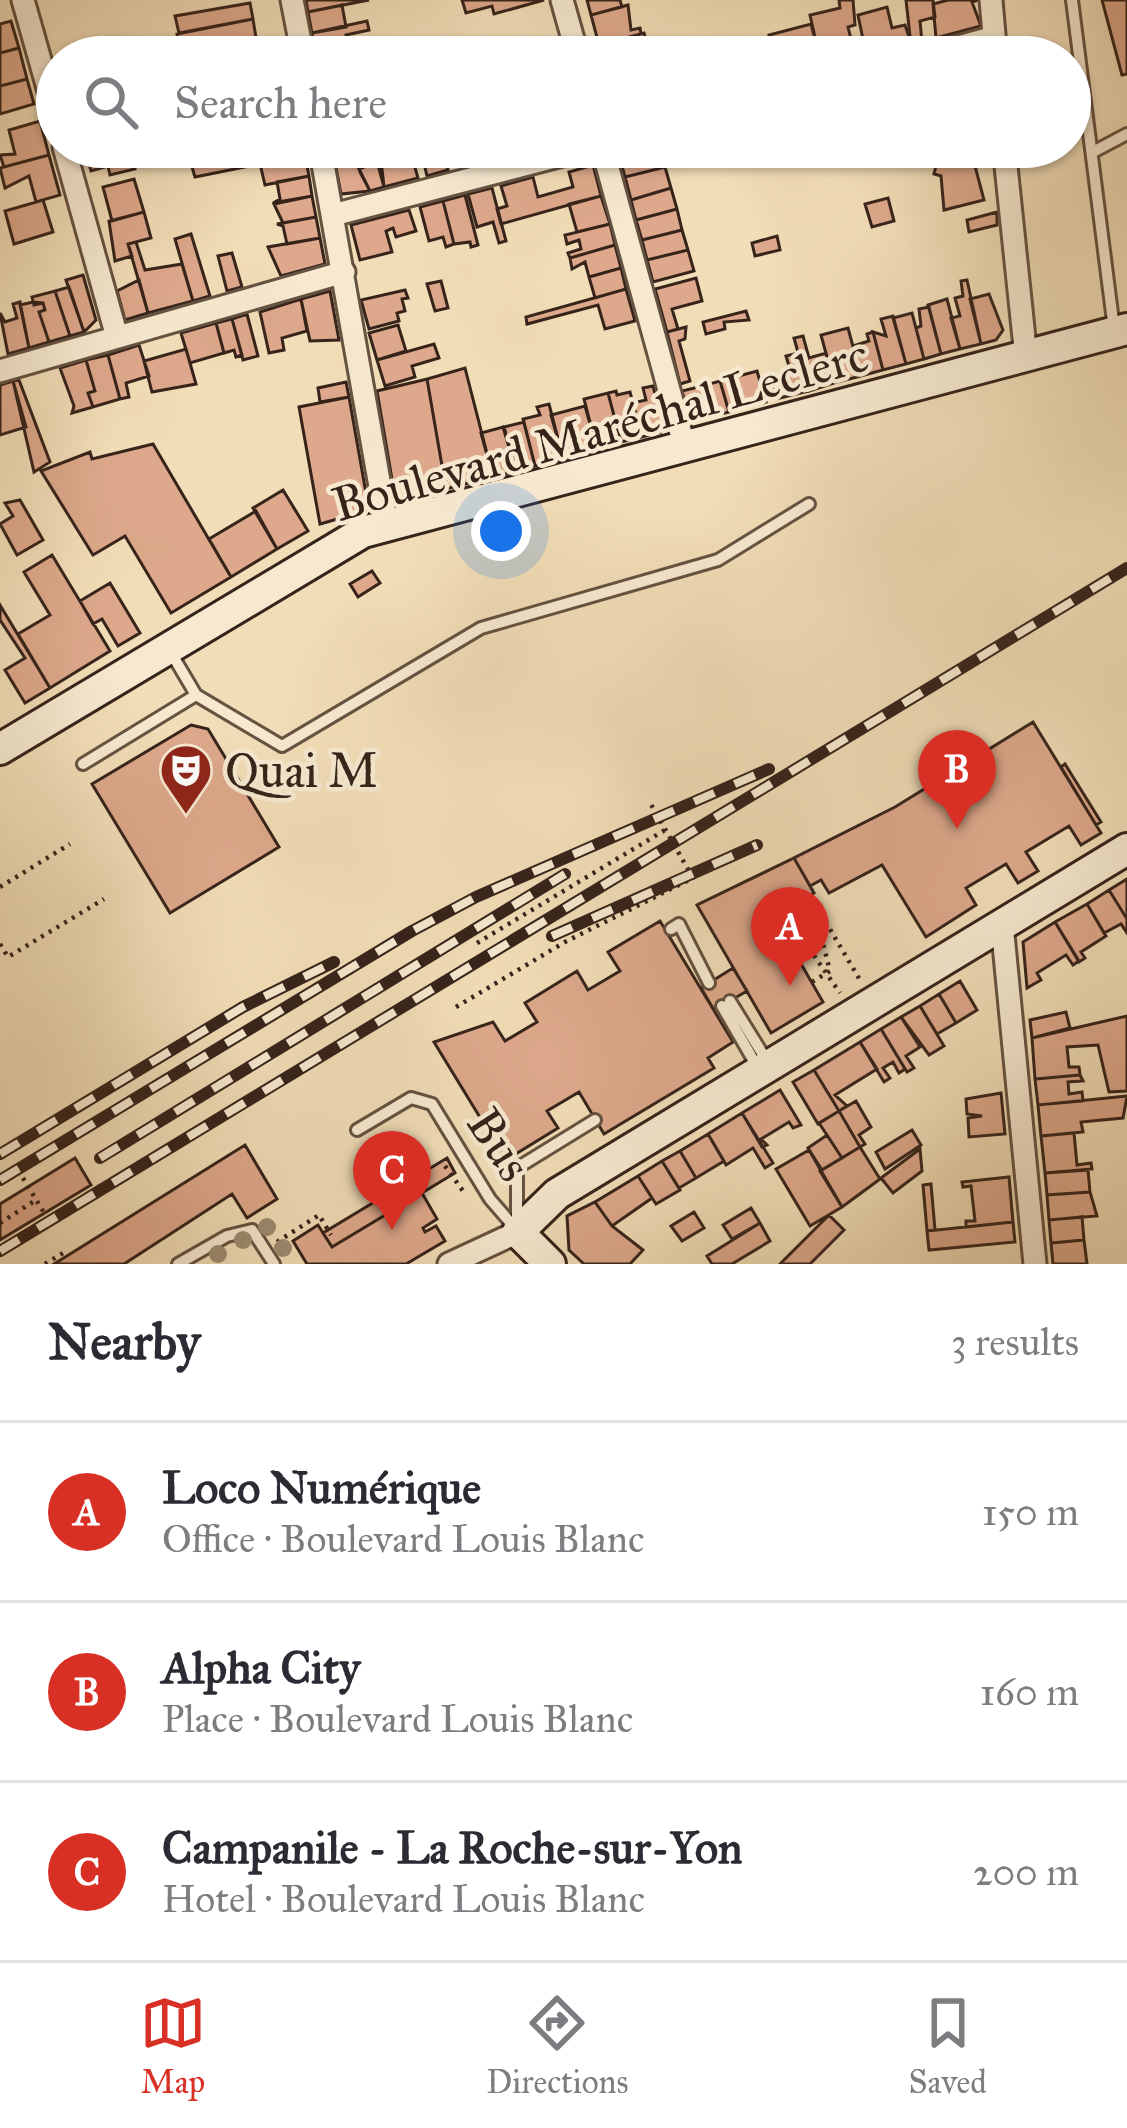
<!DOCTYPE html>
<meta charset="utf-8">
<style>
:root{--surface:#fff;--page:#f7f7f7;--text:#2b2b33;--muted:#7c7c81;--line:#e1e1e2;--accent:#d93025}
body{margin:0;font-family:"IM FELL Great Primer",serif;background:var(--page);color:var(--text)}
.you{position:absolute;left:501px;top:531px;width:42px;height:42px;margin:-30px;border:9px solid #fff;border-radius:50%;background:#1a73e8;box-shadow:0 0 0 18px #1a73e833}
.badge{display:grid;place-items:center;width:78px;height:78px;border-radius:50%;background:var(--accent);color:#fff;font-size:39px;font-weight:700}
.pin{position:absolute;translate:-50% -99px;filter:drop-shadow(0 3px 6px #0008)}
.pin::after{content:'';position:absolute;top:63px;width:42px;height:36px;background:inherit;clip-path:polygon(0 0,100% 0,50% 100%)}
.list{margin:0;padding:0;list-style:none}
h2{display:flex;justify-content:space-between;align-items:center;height:156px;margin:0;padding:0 48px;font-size:51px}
h2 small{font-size:39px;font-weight:400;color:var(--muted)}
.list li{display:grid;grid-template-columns:78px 1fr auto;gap:36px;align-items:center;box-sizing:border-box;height:180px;padding:0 48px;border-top:3px solid var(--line)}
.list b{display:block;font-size:45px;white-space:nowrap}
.list p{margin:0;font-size:39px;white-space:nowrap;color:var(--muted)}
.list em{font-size:39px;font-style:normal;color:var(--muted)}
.icon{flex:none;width:66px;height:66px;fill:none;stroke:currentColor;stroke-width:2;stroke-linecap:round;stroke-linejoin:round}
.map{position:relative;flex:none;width:1127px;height:1264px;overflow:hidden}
.search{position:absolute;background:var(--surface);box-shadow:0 3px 9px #0004;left:36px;right:36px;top:36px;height:132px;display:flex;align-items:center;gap:30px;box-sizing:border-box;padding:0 42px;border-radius:66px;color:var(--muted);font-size:45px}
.sheet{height:696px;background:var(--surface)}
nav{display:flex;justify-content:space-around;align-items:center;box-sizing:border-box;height:168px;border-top:3px solid var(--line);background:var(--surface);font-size:33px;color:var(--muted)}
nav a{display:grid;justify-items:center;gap:6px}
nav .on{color:var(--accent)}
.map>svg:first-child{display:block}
.building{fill:#dda88b;stroke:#36231a;stroke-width:3}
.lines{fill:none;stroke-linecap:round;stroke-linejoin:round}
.lane-casing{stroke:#655241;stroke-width:16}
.street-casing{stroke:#655241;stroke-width:27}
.secondary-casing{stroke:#36231a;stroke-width:36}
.path{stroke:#36231a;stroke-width:4.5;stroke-dasharray:3 6;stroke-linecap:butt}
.lane{stroke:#f6e9d0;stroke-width:10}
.street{stroke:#f6e9d0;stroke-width:21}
.secondary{stroke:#f6e9d0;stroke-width:30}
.rail-casing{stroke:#36231a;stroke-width:12}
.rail{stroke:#f6e9d0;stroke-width:8;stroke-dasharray:22;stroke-linecap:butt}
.tree{fill:#9c8c71}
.labels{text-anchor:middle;stroke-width:9;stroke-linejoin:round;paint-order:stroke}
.street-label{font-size:48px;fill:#36231a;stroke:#f6e9d0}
.poi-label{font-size:48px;fill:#36231a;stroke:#f6e9d0;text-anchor:start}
</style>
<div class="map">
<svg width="1127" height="1264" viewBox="0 0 1127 1264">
<rect width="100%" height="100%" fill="#f1ddb7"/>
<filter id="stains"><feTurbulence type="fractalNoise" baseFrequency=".00167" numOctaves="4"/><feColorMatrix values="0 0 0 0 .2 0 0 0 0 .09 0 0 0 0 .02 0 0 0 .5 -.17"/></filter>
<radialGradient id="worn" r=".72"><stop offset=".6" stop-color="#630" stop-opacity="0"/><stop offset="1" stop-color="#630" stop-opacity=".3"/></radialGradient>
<path class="building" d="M306,0H369L308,12Z
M462,0H544L494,14L492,6L466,13Z
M587,0H620L622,7L591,15Z
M839,0H853L855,25L848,27L853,47L819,55L810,15L840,8Z
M906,0H933L935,17L920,21L922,42L911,45Z
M948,0H978L972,2L981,26L936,38L933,4Z
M1102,0H1127V74L1122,75Z
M250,3L253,19L179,33L175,16Z
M342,5L346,27L312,33L308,12Z
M628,5L631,30L640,28L641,34L599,45L591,15Z
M887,7L892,28L905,25L911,43L866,54L858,15Z
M253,19L259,57H182L177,34Z
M11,21L19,48L0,53V24Z
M367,21L369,30L346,35L349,51L316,57L312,33Z
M811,24L819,55L775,57L769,35Z
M644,33L650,55L602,57L599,45Z
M19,48L27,79L0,86V53Z
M27,79L34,104L0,114V86Z
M40,121L49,155L4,167L0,155L15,154L9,130Z
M84,147H116L119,160L132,156L135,169L110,175L108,166L91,171Z
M186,147H293L295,157L195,177Z
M332,147H358L360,172L370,191L341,194Z
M409,147L418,178L384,187L378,165L395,156L394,150Z
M420,147H482L485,161L447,165L448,170L427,176Z
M637,147H678L682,163L625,177L618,152Z
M970,147L984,200L944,210L941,176L934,174L938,158Z
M49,155L60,195L36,202L29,176L5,188L0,168Z
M305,155L309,176L265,185L260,164Z
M381,160L384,187L370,191L359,169Z
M593,165L601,196L501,224L497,209L507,206L501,186L533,177L538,197L573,187L569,172Z
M665,167L671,188L631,200L625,177Z
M309,176L312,196L273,203L280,199L277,182Z
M134,179L144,212L112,221L103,187Z
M492,188L506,241L499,243L493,222L477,227L468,194Z
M671,188L677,209L636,220L631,200Z
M465,195L478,245L471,247L470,242L454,244L443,201Z
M312,196L316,217L283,223L274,204Z
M601,196L610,224L577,232L569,204Z
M888,198L894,221L872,227L865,204Z
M43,200L53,232L14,244L5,211Z
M443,201L454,244L446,247L443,237L429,241L420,207Z
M677,209L682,230L642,240L636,220Z
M409,210L416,231L396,237L393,228L386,231L392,252L360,260L351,225Z
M144,212L151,238L128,244L132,256L115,261L109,221Z
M997,212V225L969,232L967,220Z
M316,217L320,238L287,244L283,226L277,224Z
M610,224L615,245L570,258L568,253L581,249L579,240L567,244L565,235Z
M682,230L688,250L647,260L642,240Z
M191,234L210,296L193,301L175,239Z
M777,236L780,250L755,256L752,243Z
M320,238L325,264L281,276L268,247Z
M136,242L145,270L182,264L193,301L148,313L128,244Z
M615,245L621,268L589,277L585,262L572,269L570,258Z
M688,250L694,271L653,282L647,260Z
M232,253L242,287L227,291L218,256Z
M621,268L626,289L595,298L589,277Z
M83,275L96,320L84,332L66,280Z
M696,278L702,301L672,309L678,329L667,332L655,289Z
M139,280L148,313L125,320L117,291Z
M967,280L981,344L960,349L951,318L960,316L955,298L963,296L961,281Z
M441,281L448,308L435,311L427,284Z
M69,287L84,332L70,336L55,291Z
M626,289L635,321L605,329L598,305L527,324L526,317Z
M405,290L408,298L402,299L405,311L397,313L399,321L369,329L361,300Z
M55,291L70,336L49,342L39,312L45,310L43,303L34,305L32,297Z
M330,291L339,340L310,341L301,299Z
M989,294L1003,330L996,340L981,344L970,299Z
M301,299L307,331L282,338L284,350L269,353L260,312Z
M947,299L960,349L941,354L928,305Z
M20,302L29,348L8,354L0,313L5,322L17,318L13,304Z
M33,302L43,303L45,310L39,312L49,342L29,348L20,305Z
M929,307L941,354L924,359L916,328L921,326L919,309Z
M746,311L749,320L724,322L725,329L706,334L703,322Z
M912,313L924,359L906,364L893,318Z
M247,314L258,356L243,360L232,319Z
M893,316L906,364L883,370L873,332L886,336L881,319Z
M232,319L242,355L236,357L234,350L224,353L216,323Z
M216,323L224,353L190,363L181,333Z
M398,325L406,351L377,360L369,333Z
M686,327L685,339L679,341L690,381L680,384L667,332Z
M848,328L861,376L834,383L821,335Z
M873,332L883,370L861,376L853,346L869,341L867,334Z
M803,336L809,358L826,353L834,383L809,391L794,338Z
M434,344L439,358L412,366L415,377L385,386L377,360Z
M139,345L149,376L126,383L129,397L120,399L108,355Z
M186,349L196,384L152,392L144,361Z
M798,353L809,391L776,399L770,378L791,373L786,356Z
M108,355L120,399L93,407L88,393L95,391L86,360Z
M86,360L95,391L88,393L93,407L72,413L74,406L60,368Z
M465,368L493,477L446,489L427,379Z
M757,371L766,402L729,412L720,381Z
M427,379L446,489L396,503L377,391Z
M19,380L50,462L34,472L13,381Z
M13,381L26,427L0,435V385Z
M720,381L729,412L710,417L702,386Z
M346,382L349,397L320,402L318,388Z
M653,386L665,431L642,437L633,403L646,400L643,388Z
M702,386L710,417L691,422L682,391Z
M616,391L617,395L630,392L642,437L621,442L608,393Z
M608,393L621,442L597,449L584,399Z
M349,397L369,510L320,524L299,407Z
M549,404L563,458L535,466L523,419L540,415L537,407Z
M585,406L597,449L563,458L551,415Z
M524,422L535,466L516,471L504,427Z
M503,427L516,471L493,477L481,433Z
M153,444L231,577L171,613L125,536L93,555L41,471L90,452L92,459Z
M283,490L308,531L277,549L253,508Z
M20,500L43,540L17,555L0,524L13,516L5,503Z
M256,511L277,549L231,577L209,539Z
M52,555L110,651L50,688L18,634L50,615L24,572Z
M372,571L380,583L358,597L350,584Z
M110,583L140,633L118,646L102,619L93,624L80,601Z
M0,605L50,688L25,703L5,670L25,658L0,620Z
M1033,722L1101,833L1081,845L1069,826L1026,852L1038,871L1018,883L1006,864L966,888L976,905L926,937L882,865L829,893L821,880L810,886L794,858L895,807Z
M191,725L208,729L279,847L170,913L92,784Z
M1065,764L1101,822L1096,825L1061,767Z
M794,858L814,893L774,917L823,1002L771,1033L697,905Z
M1127,879V919L1109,890Z
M1109,890L1127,919V933L1121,924L1104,933L1087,904Z
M1087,904L1106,936L1081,952L1085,958L1079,962L1055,922Z
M660,921L733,1042L708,1058L714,1068L604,1134L579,1092L547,1111L558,1128L506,1160L434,1042L493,1022L505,1041L537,1022L525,1003L577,971L588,990L620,971L608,952Z
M1055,922L1079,961L1073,965L1066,955L1037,973L1041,980L1027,988L1023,942Z
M733,968L747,991L714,1010L701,988Z
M960,981L977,1010L956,1023L939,994Z
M939,994L956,1023L937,1034L920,1006Z
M920,1006L944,1046L929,1055L901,1017Z
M1066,1012L1070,1028L1032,1038L1030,1020Z
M1127,1016V1091L1109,1092L1098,1045L1067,1047L1069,1067H1079L1080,1075L1035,1079L1032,1038Z
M901,1017L920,1047L906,1056L914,1068L907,1072L881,1029Z
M881,1029L905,1069L899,1073L893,1062L883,1068L890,1078L884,1082L860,1042Z
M860,1042L877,1069L835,1095L847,1106L839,1111L814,1070Z
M814,1070L839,1111L818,1124L793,1082Z
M1080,1075L1083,1081L1068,1082L1069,1094L1082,1092L1083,1101L1038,1105L1035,1079Z
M780,1090L801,1125L793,1128L789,1122L761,1139L767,1145L762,1147L742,1113Z
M1001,1093L1005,1134L969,1137L968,1118L982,1116L967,1114L966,1099Z
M1127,1096L1123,1118L1081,1122L1083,1132L1041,1136L1038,1105Z
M856,1101L871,1127L859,1135L865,1144L860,1147L839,1111Z
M839,1111L860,1147L842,1158L819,1123Z
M742,1113L773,1163L765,1168L753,1148L726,1165L708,1134Z
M912,1130L921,1145L885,1169L876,1152Z
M1074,1133L1077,1165L1091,1163L1092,1169L1045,1173L1041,1136Z
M708,1134L724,1161L696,1178L680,1151Z
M827,1135L842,1158L822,1170L808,1148Z
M245,1145L277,1199L247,1218L232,1194L124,1264H54Z
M860,1147L880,1179L842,1207L820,1171Z
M920,1149L922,1171L893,1193L881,1178Z
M809,1150L842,1207L810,1226L776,1169Z
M680,1151L696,1178L679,1188L662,1161Z
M75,1158L91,1185L0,1240V1204Z
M447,1158L455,1173L332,1247L323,1233Z
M662,1161L680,1190L656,1204L638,1176Z
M1088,1170L1090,1192L1047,1195L1045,1173Z
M638,1176L652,1198L612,1226L595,1202Z
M1009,1177L1013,1222L966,1227V1221H975L971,1186L963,1187L962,1182Z
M931,1184L935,1230L927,1231L923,1185Z
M1090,1192L1097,1216L1049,1220L1047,1195Z
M422,1193L437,1219L423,1228L425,1232L436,1226L445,1241L406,1264H307L293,1241L318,1225L332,1247Z
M595,1202L612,1226L643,1250L630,1264H584L569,1250L567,1216Z
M751,1208L760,1223L732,1239L723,1225Z
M694,1212L704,1228L682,1241L671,1226Z
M829,1215L844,1230L810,1264H780Z
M1082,1217L1084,1240L1051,1243L1049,1220Z
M1013,1222L1015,1242L929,1250L927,1231Z
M760,1223L770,1241L732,1264H712L707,1256Z
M1084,1240L1087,1264H1053L1051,1243Z"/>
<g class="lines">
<g class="lane-casing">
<path id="lane" d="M1072,0L1114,329
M1093,152L1127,134
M196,695L282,746L481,628L718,560L809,504
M83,764L196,695L170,651
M671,929L679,924L709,983
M730,1001L767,1061
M722,1006L759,1070
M357,1130L411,1098L432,1104L490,1199L516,1229
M517,1223V1168L595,1120
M178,1264L227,1236L252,1230L274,1264"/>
</g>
<g class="street-casing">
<path id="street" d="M23,0L57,120
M292,0L303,57
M562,0L578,57
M991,0L996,57
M922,57L994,37
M64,147L117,337
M320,147L387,526
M602,147L685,448
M1004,147L1026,357
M333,215L593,147
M0,371L344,272
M1002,924L1035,1264
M449,1264L518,1232"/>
</g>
<g class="secondary-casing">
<path id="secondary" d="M0,749L363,532L1127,329
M550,1264L518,1232L557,1194L1127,849"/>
</g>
<path class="path" d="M0,887L70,844
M783,911L840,993
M788,941L800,935
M477,943L665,830
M0,944L8,957L104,899
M812,982L830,971L811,897L860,980
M456,1007L565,942L693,878L649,801
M445,1166L463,1191
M23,1178L46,1216
M0,1223L36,1200
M277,1242L319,1215L331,1235
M45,1264L68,1250"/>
<use href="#lane" class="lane"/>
<use href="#street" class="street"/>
<use href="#secondary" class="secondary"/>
<g class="rail-casing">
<path id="rail" d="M552,936L757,845
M0,1154L243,1007L334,962
M100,1158L565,874
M0,1180L412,931L476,897L769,769
M0,1251L1127,568"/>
</g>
<use href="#rail" class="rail"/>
</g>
<g class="tree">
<circle cx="267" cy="1227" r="9"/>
<circle cx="243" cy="1240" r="9"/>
<circle cx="283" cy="1248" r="9"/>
<circle cx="218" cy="1254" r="9"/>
</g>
<defs>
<g id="theatre-pin" transform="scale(2.7)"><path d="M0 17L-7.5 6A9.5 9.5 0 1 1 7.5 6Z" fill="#8f2418" stroke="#f6e9d0"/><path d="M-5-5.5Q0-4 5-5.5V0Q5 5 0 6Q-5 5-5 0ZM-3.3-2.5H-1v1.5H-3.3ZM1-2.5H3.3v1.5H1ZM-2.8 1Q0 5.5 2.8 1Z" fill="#fff"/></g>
</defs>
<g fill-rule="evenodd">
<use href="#theatre-pin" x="186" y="770"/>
</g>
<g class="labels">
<g class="street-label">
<text transform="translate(600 429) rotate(-16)" y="17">Boulevard Maréchal Leclerc</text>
<text transform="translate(500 1144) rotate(57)" y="17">Bus</text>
</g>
<g class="poi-label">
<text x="225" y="787">Quai M</text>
</g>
</g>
<rect width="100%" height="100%" filter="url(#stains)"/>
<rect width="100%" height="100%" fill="url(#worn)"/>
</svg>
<div class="you"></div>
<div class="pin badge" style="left:790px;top:986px">A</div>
<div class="pin badge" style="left:957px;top:829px">B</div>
<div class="pin badge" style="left:392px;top:1230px">C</div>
<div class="search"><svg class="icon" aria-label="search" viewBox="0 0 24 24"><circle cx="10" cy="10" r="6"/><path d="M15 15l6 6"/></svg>Search here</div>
</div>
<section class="sheet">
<h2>Nearby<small>3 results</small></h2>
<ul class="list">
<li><span class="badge">A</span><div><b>Loco Numérique</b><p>Office · Boulevard Louis Blanc</p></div><em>150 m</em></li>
<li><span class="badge">B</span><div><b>Alpha City</b><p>Place · Boulevard Louis Blanc</p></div><em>160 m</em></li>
<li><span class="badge">C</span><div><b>Campanile - La Roche-sur-Yon</b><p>Hotel · Boulevard Louis Blanc</p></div><em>200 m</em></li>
</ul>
</section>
<nav>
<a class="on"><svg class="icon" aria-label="map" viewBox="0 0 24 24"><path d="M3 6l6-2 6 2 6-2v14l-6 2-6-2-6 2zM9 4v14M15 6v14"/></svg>Map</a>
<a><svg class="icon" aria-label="directions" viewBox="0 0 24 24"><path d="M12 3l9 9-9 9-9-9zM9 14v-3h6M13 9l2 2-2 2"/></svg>Directions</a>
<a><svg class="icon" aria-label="saved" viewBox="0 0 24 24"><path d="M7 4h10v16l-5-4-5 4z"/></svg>Saved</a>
</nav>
